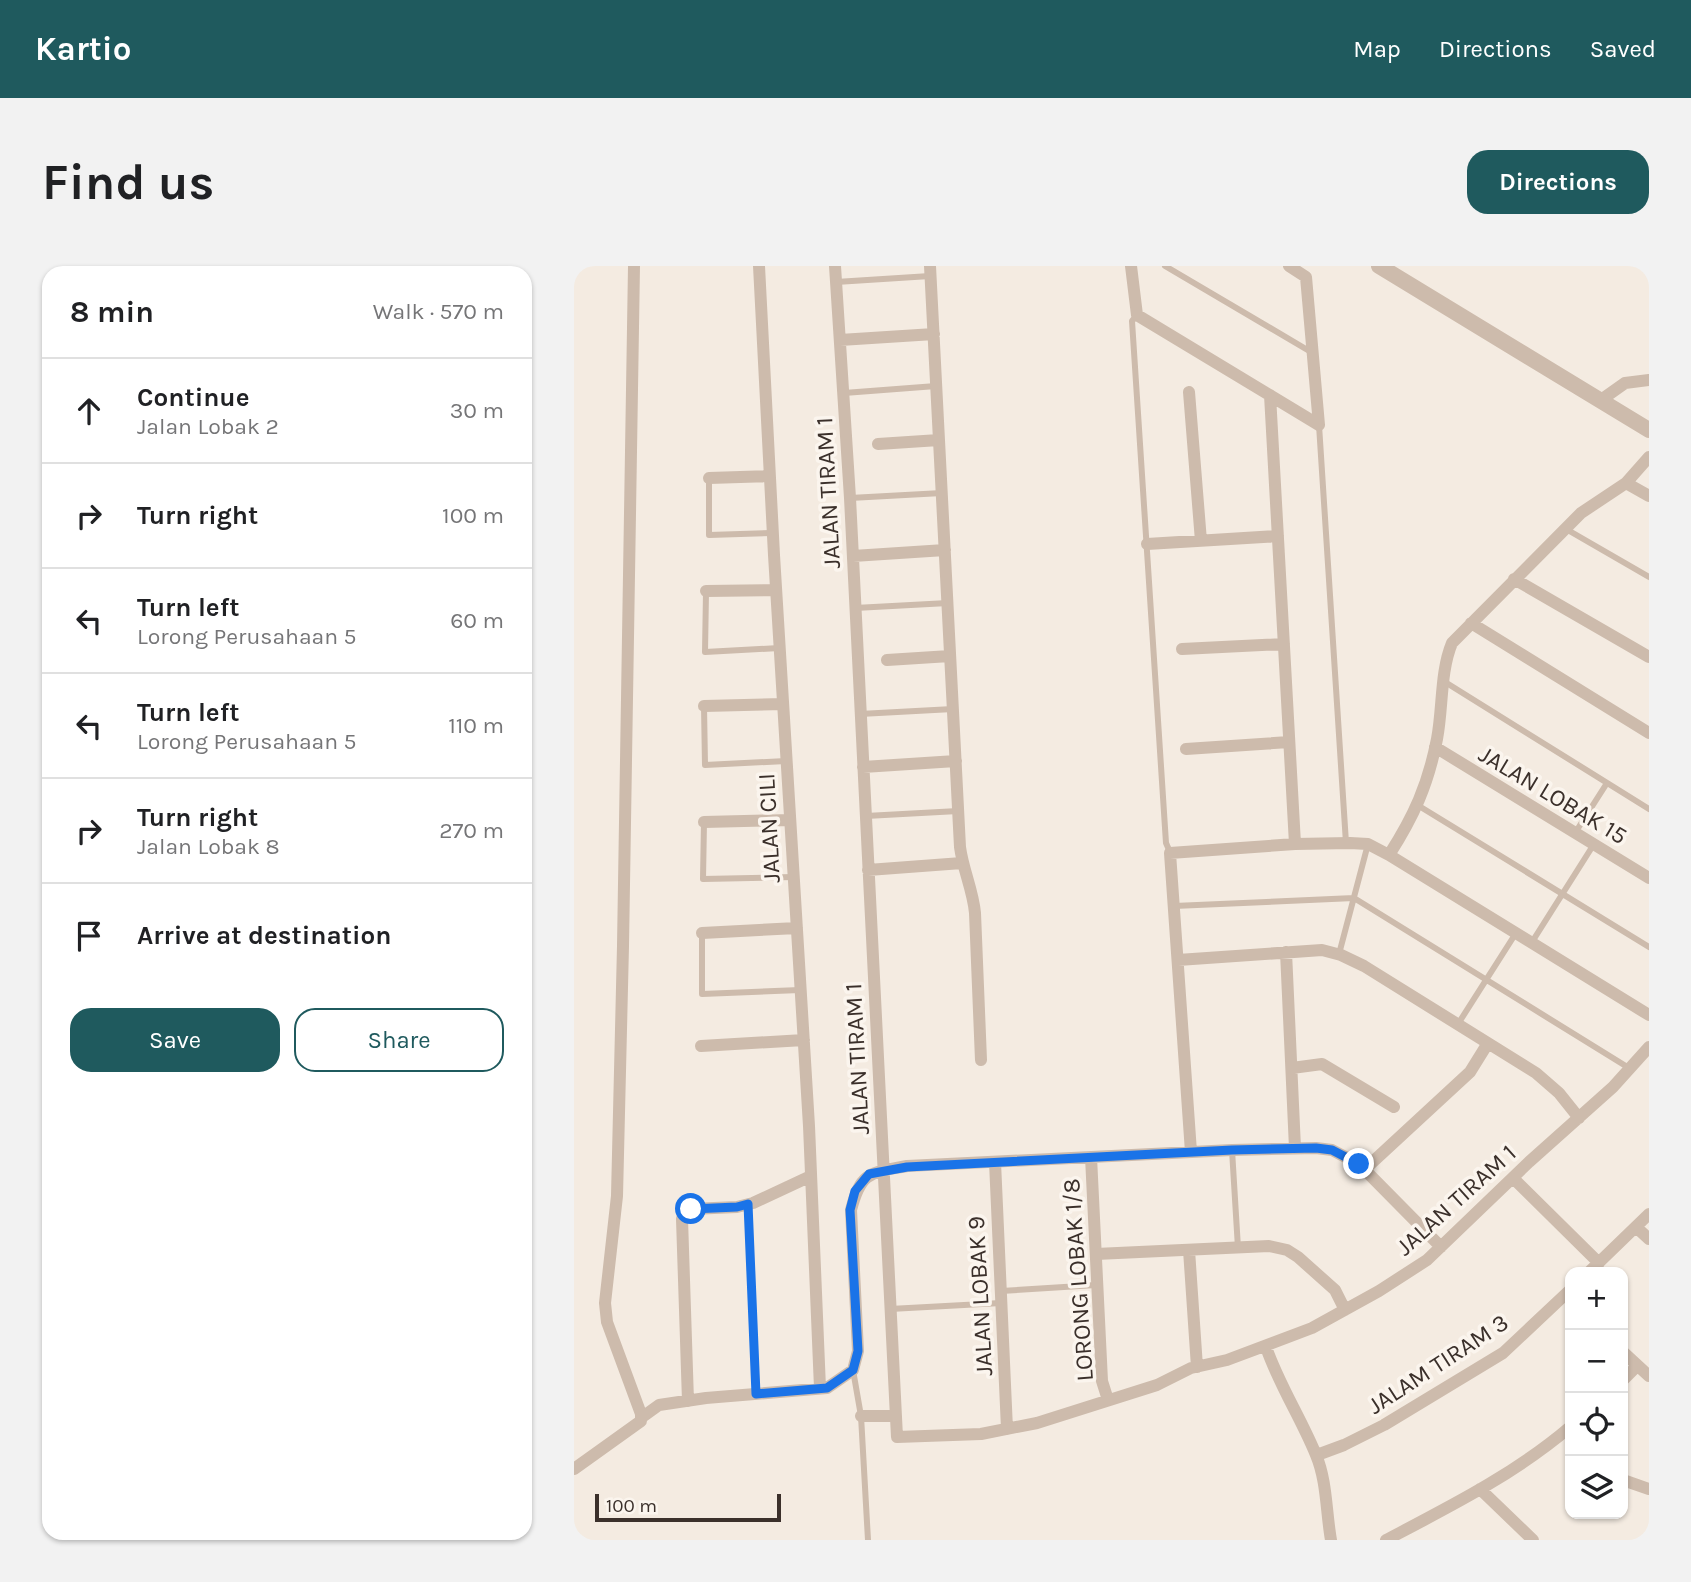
<!DOCTYPE html>
<meta charset="utf-8">
<style>
:root{--surface:#fff;--page:#f2f2f2;--text:#202124;--muted:#757577;--line:#e0e0e0;--accent:#1f5a5e}
body{margin:0;font-family:Karla,sans-serif;background:var(--page);color:var(--text)}
.controls{position:absolute;right:21px;bottom:21px;display:grid;overflow:hidden;border-radius:14px;box-shadow:0 2px 5px #0004}
.controls button{width:63px;height:63px;display:grid;place-items:center;padding:0;border:0;border-bottom:2px solid var(--line);background:var(--surface);color:var(--text);font:35px sans-serif}
.scale{position:absolute;left:21px;bottom:18px;width:186px;box-sizing:border-box;padding-left:7px;border:4px solid #3b302b;border-top:0;font-size:19px;line-height:24px;white-space:nowrap;color:#3b302b;-webkit-text-stroke:5px #fbf5ee;paint-order:stroke}
.stop{position:absolute;width:21px;height:21px;margin:-16px;border:5px solid #1a73e8;border-radius:50%;background:#fff}
.stop.end{background:#1a73e8;border-color:#fff;box-shadow:0 2px 7px #0008}
.list{margin:0;padding:0;list-style:none}
h2{display:flex;justify-content:space-between;align-items:center;height:91px;margin:0;padding:0 28px;font-size:30px}
h2 small{font-size:23px;font-weight:400;color:var(--muted)}
.list li{display:grid;grid-template-columns:46px 1fr auto;gap:21px;align-items:center;box-sizing:border-box;height:105px;padding:0 28px;border-top:2px solid var(--line)}
.list b{display:block;font-size:26px;white-space:nowrap}
.list p{margin:0;font-size:23px;white-space:nowrap;color:var(--muted)}
.list em{font-size:23px;font-style:normal;color:var(--muted)}
.actions{display:flex;gap:14px;padding:21px 28px}
.actions a{flex:1;padding:16px 0;border:2px solid var(--accent);border-radius:21px;text-align:center;font-size:24px;color:var(--accent)}
.actions .main{background:var(--accent);color:#fff}
.icon{flex:none;width:38px;height:38px;fill:none;stroke:currentColor;stroke-width:2;stroke-linecap:round;stroke-linejoin:round}
.map{position:relative;flex:none;width:1075px;height:1274px;overflow:hidden;border-radius:21px}
header{display:flex;align-items:center;gap:42px;box-sizing:border-box;height:98px;padding:0 35px;background:var(--accent);color:#fff}
header strong{font-size:33px}
nav{display:flex;gap:38px;margin-inline-start:auto;font-size:24px}
.intro{display:flex;align-items:center;justify-content:space-between;box-sizing:border-box;height:168px;padding:0 42px}
h1{margin:0;font-size:49px}
.button{padding:18px 32px;border-radius:21px;background:var(--accent);color:#fff;font-size:24px;font-weight:700}
main{display:flex;gap:42px;padding:0 42px}
aside{flex:1;background:var(--surface);border-radius:21px;box-shadow:0 2px 5px #0004}
.map>svg:first-child{display:block}
.lines{fill:none;stroke-linecap:round;stroke-linejoin:round}
.service{stroke:#cdbbac;stroke-width:6}
.minor{stroke:#cdbbac;stroke-width:12}
.tertiary{stroke:#cdbbac;stroke-width:16}
.route{stroke:#1a73e8;stroke-width:9}
.labels{text-anchor:middle;stroke-width:7;stroke-linejoin:round;paint-order:stroke}
.street-label{font-size:24px;fill:#3b302b;stroke:#fbf5ee}
</style>
<header>
<strong>Kartio</strong>
<nav><a>Map</a><a>Directions</a><a>Saved</a></nav>
</header>
<div class="intro"><h1>Find us</h1><a class="button">Directions</a></div>
<main>
<aside>
<h2>8 min<small>Walk · 570 m</small></h2>
<ul class="list">
<li><svg class="icon" aria-label="ahead" viewBox="0 0 24 24"><path d="M12 20V5M6 11l6-6 6 6"/></svg><div><b>Continue</b><p>Jalan Lobak 2</p></div><em>30 m</em></li>
<li><svg class="icon" aria-label="right" viewBox="0 0 24 24"><path d="M7 20v-9h11M14 6l5 5-5 5"/></svg><div><b>Turn right</b></div><em>100 m</em></li>
<li><svg class="icon" aria-label="left" viewBox="0 0 24 24"><path d="M17 20v-9H6M10 6l-5 5 5 5"/></svg><div><b>Turn left</b><p>Lorong Perusahaan 5</p></div><em>60 m</em></li>
<li><svg class="icon" aria-label="left" viewBox="0 0 24 24"><path d="M17 20v-9H6M10 6l-5 5 5 5"/></svg><div><b>Turn left</b><p>Lorong Perusahaan 5</p></div><em>110 m</em></li>
<li><svg class="icon" aria-label="right" viewBox="0 0 24 24"><path d="M7 20v-9h11M14 6l5 5-5 5"/></svg><div><b>Turn right</b><p>Jalan Lobak 8</p></div><em>270 m</em></li>
<li><svg class="icon" aria-label="arrive" viewBox="0 0 24 24"><path d="M6 21V4h12l-3 4 3 4H6"/></svg><div><b>Arrive at destination</b></div></li>
</ul>
<div class="actions"><a class="main">Save</a><a>Share</a></div>
</aside>
<div class="map">
<svg width="1075" height="1274" viewBox="0 0 1075 1274">
<rect width="100%" height="100%" fill="#f4ebe1"/>
<g class="lines">
<path class="service" d="M591,0L737,86
M262,16L356,10
M563,49L558,55L592,577L596,586
M270,127L362,120
M745,159L772,577
M135,212V269L198,267
M276,232L368,227
M992,263L1075,311
M132,326L131,386L205,382
M281,342L374,337
M871,416L1075,543
M130,440L131,499L212,495
M286,448L379,443
M845,540L1075,681
M292,550L384,545
M130,556L129,613L219,611
M1001,567L1033,517
M600,640L780,632L1055,802
M128,668V728L226,724
M958,676L1020,578
M765,688L794,578
M884,758L942,667
M658,884L664,982
M174,938L182,1128
M427,1025L522,1019
M316,1043L427,1037
M279,1104L287,1150L294,1274"/>
<path class="minor" d="M185,0L200,289L235,860L246,1122
M261,0L276,232L323,1171L407,1168L463,1157L583,1119L617,1102L653,1094L738,1062L805,1025L853,994L955,896L1039,821L1075,781
M356,0L386,581C389,604 399,624 401,647L407,794
M557,0L563,49L745,159
M715,0L732,11L745,159
M266,74L360,68
M615,126L627,275
M696,129L721,578
M1027,134L1051,117L1075,114
M304,178L365,174
M135,212L195,210
M1052,217L1075,230
M573,278L704,270
M279,290L371,284
M940,313L1075,391
M132,325L202,324
M897,357L1075,467
M608,383L710,378
M313,394L376,390
M130,440L209,438
M861,481L1075,612
M612,483L715,476
M289,501L382,495
M130,556L216,554
M815,589C840,550 854,519 863,473C869,442 866,406 878,377L1007,247L1052,217L1075,191
M294,604L388,597
M128,667L223,662
M712,686L721,882
M604,694L748,684L767,689L790,700L962,807L985,827L1005,852
M127,780L230,774
M718,802L748,798L820,841
M617,886L596,587L721,578L776,577L794,578L815,589L1075,749
M517,891L528,1115L534,1134
M421,896L433,1163
M791,903L896,806L914,777
M939,912L1025,997
M1062,961L1075,973
M615,984L623,1101
M522,988L695,980L713,984L724,991L761,1024L771,1044
M1015,1006L1075,948
M692,1081C705,1119 727,1152 742,1189C753,1215 752,1246 757,1274
M1049,1086L1075,1110
M1049,1114L1063,1100
M114,1135L108,953L110,946L117,943L163,941L179,937L237,910
M287,1150H321
M67,1152L85,1139L132,1132L253,1122L279,1104L284,1085L277,944C287,905 296,907 333,900L658,884L742,882L758,884L785,898L867,981
M743,1189L770,1179L810,1159L929,1087L996,1024
M0,1203L67,1155V1148L33,1056L31,1037L43,930L49,680L60,0
M1049,1214L1075,1223
M906,1223L959,1274
M812,1274C875,1241 941,1208 996,1161"/>
<path class="tertiary" d="M805,0L1075,164"/>
</g>
<g class="lines">
<path class="route" d="M117,943L163,941L174,938L182,1128L253,1122L279,1104L284,1085L276,944L281,925L295,908L333,901L658,884L742,882L758,884L785,898"/>
</g>
<g class="labels">
<g class="street-label">
<text transform="translate(254 227) rotate(-93)" y="8">JALAN TIRAM 1</text>
<text transform="translate(979 529) rotate(31)" y="8">JALAN LOBAK 15</text>
<text transform="translate(195 562) rotate(-93)" y="8">JALAN CILI</text>
<text transform="translate(283 793) rotate(-93)" y="8">JALAN TIRAM 1</text>
<text transform="translate(882 934) rotate(-42)" y="8">JALAN TIRAM 1</text>
<text transform="translate(504 1014) rotate(-94)" y="8">LORONG LOBAK 1/8</text>
<text transform="translate(406 1030) rotate(-93)" y="8">JALAN LOBAK 9</text>
<text transform="translate(864 1098) rotate(-33)" y="8">JALAM TIRAM 3</text>
</g>
</g>
</svg>
<div class="controls">
<button>+</button>
<button>−</button>
<button><svg class="icon" aria-label="locate" viewBox="0 0 24 24"><circle cx="12" cy="12" r="6"/><path d="M12 2v4M12 18v4M2 12h4M18 12h4"/></svg></button>
<button><svg class="icon" aria-label="layers" viewBox="0 0 24 24"><path d="M12 4l9 5-9 5-9-5zM3 14l9 5 9-5"/></svg></button>
</div>
<div class="scale">100 m</div>
<div class="stop" style="left:117px;top:943px"></div>
<div class="stop end" style="left:785px;top:898px"></div>
</div>
</main>
